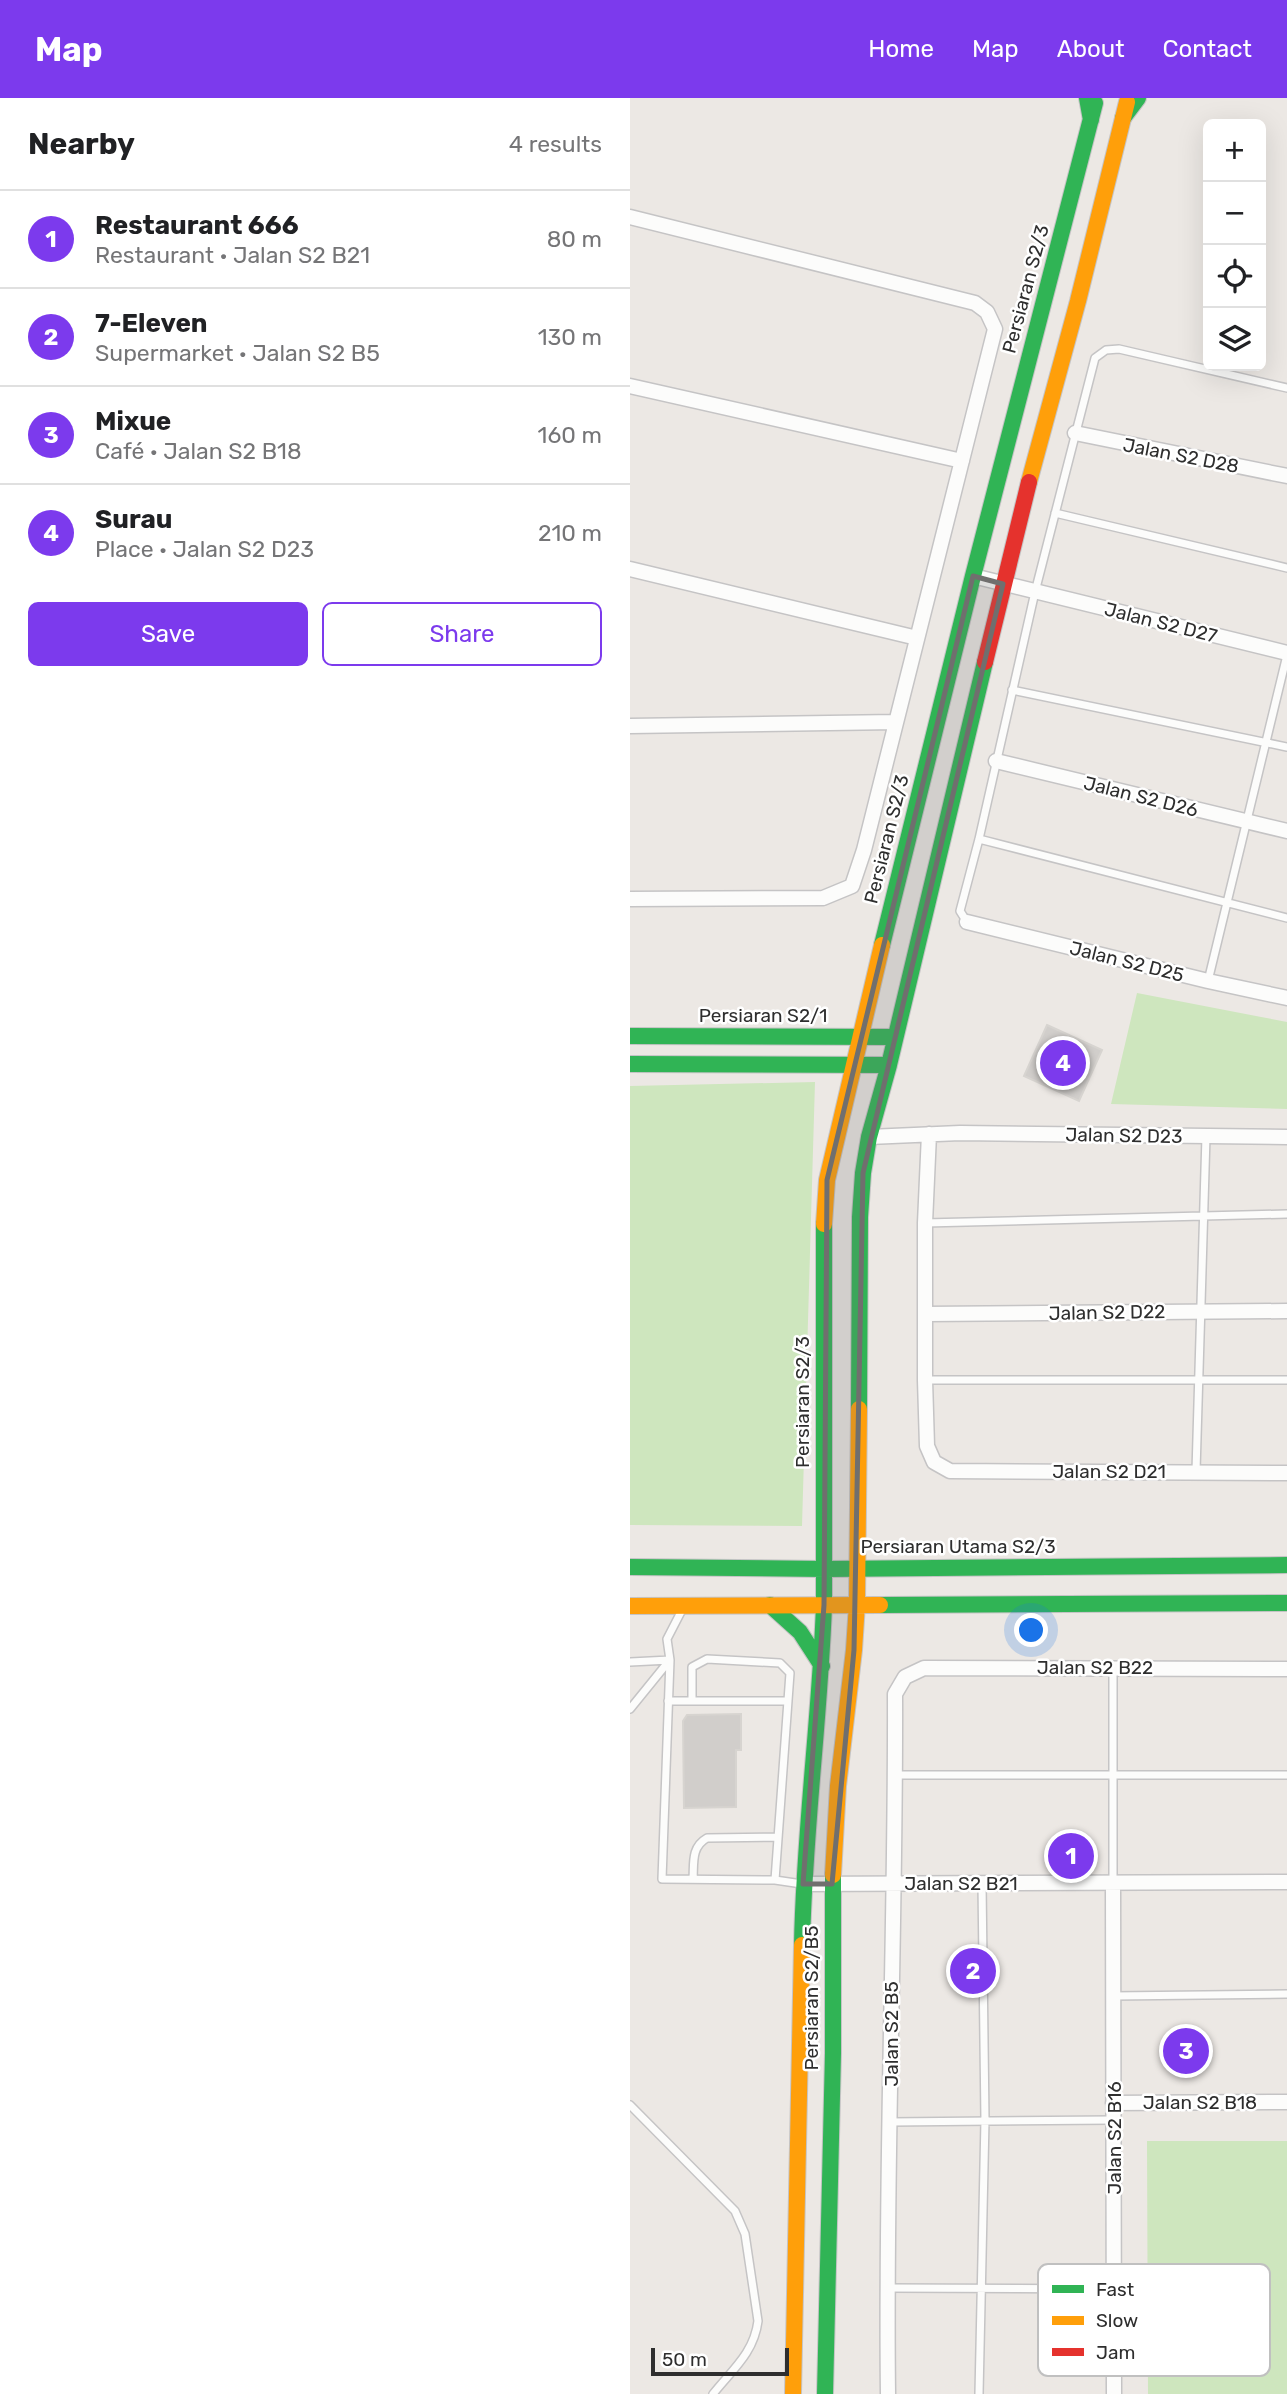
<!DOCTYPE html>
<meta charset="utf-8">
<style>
:root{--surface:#fff;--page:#f6f6f6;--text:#202124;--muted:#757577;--line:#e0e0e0;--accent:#7c3aed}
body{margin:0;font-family:Rubik,sans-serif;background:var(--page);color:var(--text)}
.controls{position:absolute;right:21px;top:21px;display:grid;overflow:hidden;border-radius:10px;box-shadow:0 7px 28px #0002}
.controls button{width:63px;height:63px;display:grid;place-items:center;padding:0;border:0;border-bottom:2px solid var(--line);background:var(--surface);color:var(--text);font:35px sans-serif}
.scale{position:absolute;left:21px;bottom:18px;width:138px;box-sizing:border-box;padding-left:7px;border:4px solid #2e2e2e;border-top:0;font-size:19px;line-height:24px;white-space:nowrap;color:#2e2e2e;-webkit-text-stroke:5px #fff;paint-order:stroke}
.you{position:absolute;left:402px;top:1533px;width:24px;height:24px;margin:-18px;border:5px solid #fff;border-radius:50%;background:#1a73e8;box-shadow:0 0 0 10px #1a73e833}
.badge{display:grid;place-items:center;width:46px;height:46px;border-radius:50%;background:var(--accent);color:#fff;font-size:23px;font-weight:700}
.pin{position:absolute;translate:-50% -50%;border:4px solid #fff;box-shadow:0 2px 7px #0006}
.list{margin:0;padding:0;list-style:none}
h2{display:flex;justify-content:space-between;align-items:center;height:91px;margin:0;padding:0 28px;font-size:30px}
h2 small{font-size:23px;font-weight:400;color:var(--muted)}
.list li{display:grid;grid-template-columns:46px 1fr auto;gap:21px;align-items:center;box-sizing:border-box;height:98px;padding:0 28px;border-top:2px solid var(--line)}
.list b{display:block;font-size:26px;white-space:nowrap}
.list p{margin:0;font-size:23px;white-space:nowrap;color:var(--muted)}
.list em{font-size:23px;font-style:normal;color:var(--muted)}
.actions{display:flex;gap:14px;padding:21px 28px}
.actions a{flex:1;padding:16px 0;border:2px solid var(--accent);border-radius:10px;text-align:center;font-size:24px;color:var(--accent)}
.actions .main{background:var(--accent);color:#fff}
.icon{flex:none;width:38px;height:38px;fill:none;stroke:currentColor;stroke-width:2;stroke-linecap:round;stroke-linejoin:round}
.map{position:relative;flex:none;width:657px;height:2296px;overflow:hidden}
header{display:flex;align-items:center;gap:42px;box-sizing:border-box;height:98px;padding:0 35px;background:var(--accent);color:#fff}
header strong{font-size:33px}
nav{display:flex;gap:38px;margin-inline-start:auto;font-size:24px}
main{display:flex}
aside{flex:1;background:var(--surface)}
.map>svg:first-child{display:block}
.green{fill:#cee6be}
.building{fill:#d1cecb;stroke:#d7d4d0;stroke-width:2}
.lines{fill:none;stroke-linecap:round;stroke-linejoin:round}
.lane-casing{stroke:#c5c4c5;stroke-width:10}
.street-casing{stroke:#c5c4c5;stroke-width:17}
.fast-casing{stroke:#c5c4c5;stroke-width:18}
.slow-casing{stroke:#c5c4c5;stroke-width:18}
.jam-casing{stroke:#c5c4c5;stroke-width:18}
.lane{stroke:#fcfcfb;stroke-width:7}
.street{stroke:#fcfcfb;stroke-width:14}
.fast{stroke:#30b455;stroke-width:16}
.slow{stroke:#ff9f0a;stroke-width:16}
.jam{stroke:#e5322d;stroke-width:16}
.marked{fill:#706f6e;fill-opacity:0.2;stroke:#706f6e;stroke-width:5;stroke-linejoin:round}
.labels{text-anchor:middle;stroke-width:5;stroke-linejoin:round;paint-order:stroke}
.street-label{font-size:19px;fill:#2e2e2e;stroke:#fff}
.key{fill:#fff;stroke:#c0c0c0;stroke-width:2}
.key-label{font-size:19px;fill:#2e2e2e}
</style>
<header>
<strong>Map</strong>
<nav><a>Home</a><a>Map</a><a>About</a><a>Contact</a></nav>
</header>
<main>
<aside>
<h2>Nearby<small>4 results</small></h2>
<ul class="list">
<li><span class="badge">1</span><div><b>Restaurant 666</b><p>Restaurant · Jalan S2 B21</p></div><em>80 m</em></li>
<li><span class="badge">2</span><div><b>7-Eleven</b><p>Supermarket · Jalan S2 B5</p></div><em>130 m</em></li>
<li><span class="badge">3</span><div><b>Mixue</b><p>Café · Jalan S2 B18</p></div><em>160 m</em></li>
<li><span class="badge">4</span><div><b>Surau</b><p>Place · Jalan S2 D23</p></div><em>210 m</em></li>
</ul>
<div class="actions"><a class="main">Save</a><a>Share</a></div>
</aside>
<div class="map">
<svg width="657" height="2296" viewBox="0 0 657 2296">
<rect width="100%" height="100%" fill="#ece8e4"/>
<path class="green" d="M507,895L657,924V1011L481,1006Z
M185,984L172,1428L0,1427V988Z
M517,2043H657V2296H518Z"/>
<path class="building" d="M417,927L472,952L449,1003L394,978Z
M111,1616V1652H106V1709L54,1710L53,1623L57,1617Z"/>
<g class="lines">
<g class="lane-casing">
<path id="lane" d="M425,415L657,470
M382,592L657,649
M349,741L657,820
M337,824L330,813L349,741L405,494L465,260L476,252L489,251L657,290
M578,883L657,557
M295,1125L657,1116
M295,1282H657
M566,1373L576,1038
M53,1510L37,1541L40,1562L32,1781L145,1782L172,1786
M0,1564L40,1562
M483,1569V1785
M38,1603H158
M62,1603V1569L77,1561L150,1565L160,1575L145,1782
M0,1611L39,1563
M265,1677H657
M63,1781C64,1765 61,1749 77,1740L147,1739
M483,1898L657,1896
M0,2007L105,2113L115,2136L128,2223C124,2255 102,2272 83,2296
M261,2024L483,2022
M257,2190L483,2191
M349,2296L355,2022L352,1786"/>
</g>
<g class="street-casing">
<path id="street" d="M0,119L345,205L357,214L365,231L234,752L222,788L193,800L0,801
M0,288L332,363
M445,335L657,378
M0,471L287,540
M343,478L657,555
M0,628L266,624
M366,663L657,733
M337,824L578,883L657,900
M299,1036L295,1125V1282L297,1348L304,1364L320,1373L657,1375
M239,1039L330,1035L657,1039
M296,1216L657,1213
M483,1785L484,2296
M173,1786L657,1784
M483,2005L657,2004
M258,2296C255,2063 266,1830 265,1596L275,1579L294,1570L657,1571"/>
</g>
<g class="fast-casing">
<path id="fast" d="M457,0L461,22
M493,20L508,0
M252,847L343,478L465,5
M0,938L265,939
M0,966L259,967
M229,1311L230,1119L233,1075L239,1039L259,967L355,564
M0,1469L195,1471L657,1467
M140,1507L170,1534L192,1568
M250,1507L657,1505
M172,1847C174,1733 190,1621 194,1507V1126
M195,2296L203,1955V1777"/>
</g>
<g class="slow-casing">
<path id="slow" d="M399,384L448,203L497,4
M194,1126L197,1082L252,847
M0,1508L250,1507
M203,1777L208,1688L224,1552L227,1506L229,1311
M163,2296L172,1847"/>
</g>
<g class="jam-casing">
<path id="jam" d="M355,564L399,384"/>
</g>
<use href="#lane" class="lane"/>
<use href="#street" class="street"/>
<use href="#fast" class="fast"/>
<use href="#slow" class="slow"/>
<use href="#jam" class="jam"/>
</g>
<path class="marked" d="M343,478L373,486L233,1075L224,1552L202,1786H173L194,1507L197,1082Z"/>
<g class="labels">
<g class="street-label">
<text transform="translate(395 191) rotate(-75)" y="7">Persiaran S2/3</text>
<text transform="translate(551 357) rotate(11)" y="7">Jalan S2 D28</text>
<text transform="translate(531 524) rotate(14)" y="7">Jalan S2 D27</text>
<text transform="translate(511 698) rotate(14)" y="7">Jalan S2 D26</text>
<text transform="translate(256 741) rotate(-76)" y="7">Persiaran S2/3</text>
<text transform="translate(497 863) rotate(14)" y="7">Jalan S2 D25</text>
<text x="133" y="924">Persiaran S2/1</text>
<text transform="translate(494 1037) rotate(1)" y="7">Jalan S2 D23</text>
<text transform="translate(477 1214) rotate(-1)" y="7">Jalan S2 D22</text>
<text transform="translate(172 1304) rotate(-90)" y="7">Persiaran S2/3</text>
<text x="479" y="1380">Jalan S2 D21</text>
<text x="328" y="1455">Persiaran Utama S2/3</text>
<text x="465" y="1576">Jalan S2 B22</text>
<text x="331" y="1792">Jalan S2 B21</text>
<text transform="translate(181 1900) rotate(-90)" y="7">Persiaran S2/B5</text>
<text transform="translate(261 1936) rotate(-90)" y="7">Jalan S2 B5</text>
<text x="570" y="2011">Jalan S2 B18</text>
<text transform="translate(484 2040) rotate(-90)" y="7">Jalan S2 B16</text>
</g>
</g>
<rect x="408" y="2166" width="232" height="112" rx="10" class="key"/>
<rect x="422" y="2187" width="32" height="8" fill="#30b455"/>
<rect x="422" y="2218" width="32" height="9" fill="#ff9f0a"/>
<rect x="422" y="2250" width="32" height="8" fill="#e5322d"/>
<g class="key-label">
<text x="466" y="2198">Fast</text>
<text x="466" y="2229">Slow</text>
<text x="466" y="2261">Jam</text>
</g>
</svg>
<div class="controls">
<button>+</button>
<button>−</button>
<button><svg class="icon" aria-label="locate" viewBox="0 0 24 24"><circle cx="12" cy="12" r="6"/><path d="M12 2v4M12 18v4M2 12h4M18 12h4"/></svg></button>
<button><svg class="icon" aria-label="layers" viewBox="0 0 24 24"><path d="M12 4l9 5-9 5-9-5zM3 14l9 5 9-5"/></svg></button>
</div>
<div class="scale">50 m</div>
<div class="you"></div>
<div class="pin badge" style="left:441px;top:1758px">1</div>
<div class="pin badge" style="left:343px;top:1873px">2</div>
<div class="pin badge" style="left:556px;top:1953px">3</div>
<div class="pin badge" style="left:433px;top:965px">4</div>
</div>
</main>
